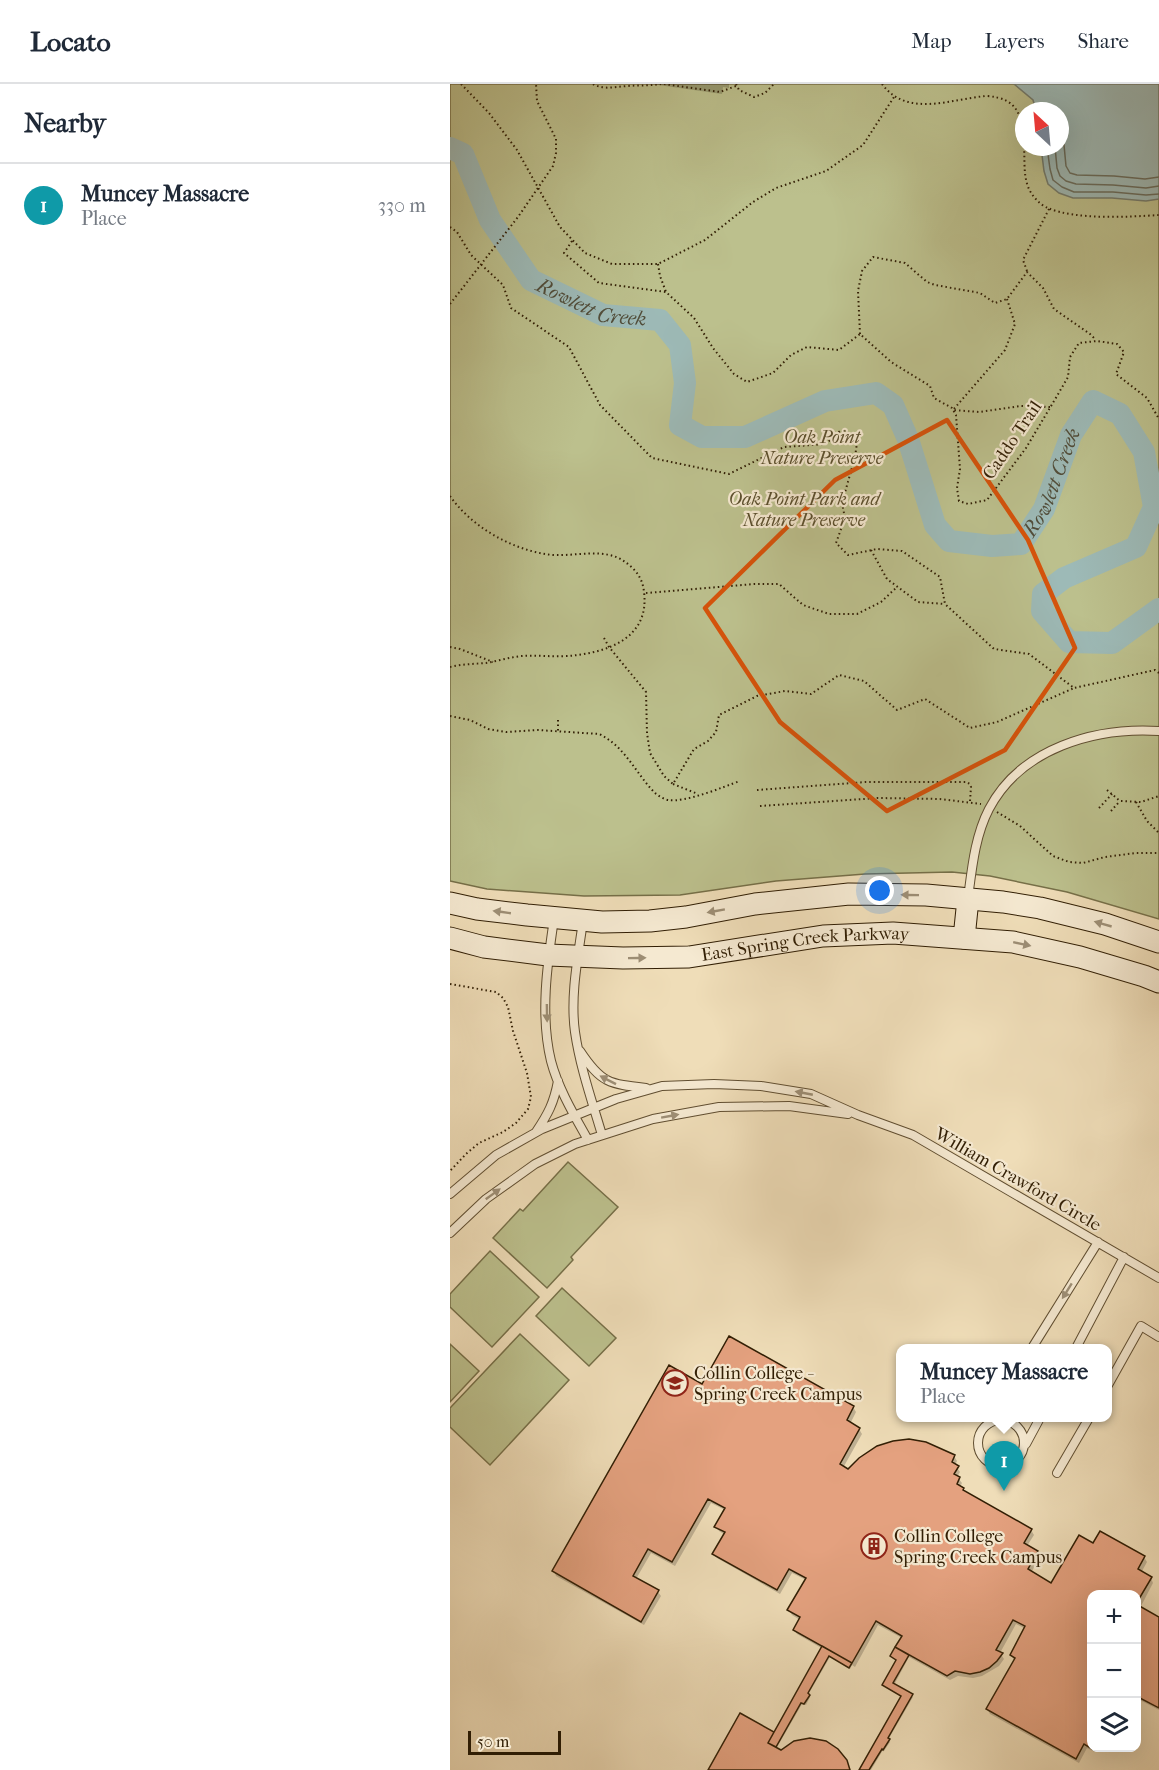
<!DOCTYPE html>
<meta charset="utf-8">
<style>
:root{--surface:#fff;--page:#f6f6f7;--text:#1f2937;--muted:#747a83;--line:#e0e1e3;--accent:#0b8043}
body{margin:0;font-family:"IM FELL French Canon",serif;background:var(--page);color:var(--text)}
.controls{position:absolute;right:18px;bottom:18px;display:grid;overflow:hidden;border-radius:12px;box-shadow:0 6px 24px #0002}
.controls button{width:54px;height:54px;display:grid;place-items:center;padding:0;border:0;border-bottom:2px solid var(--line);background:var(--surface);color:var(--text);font:30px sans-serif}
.compass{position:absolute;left:565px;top:18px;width:54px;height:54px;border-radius:50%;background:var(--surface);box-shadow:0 6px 24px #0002;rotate:334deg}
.scale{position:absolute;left:18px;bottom:15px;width:93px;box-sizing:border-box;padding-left:6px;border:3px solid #311e04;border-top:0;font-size:16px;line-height:21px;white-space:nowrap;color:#311e04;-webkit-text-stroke:4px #f5e9d1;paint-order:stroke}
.you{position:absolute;left:430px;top:807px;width:21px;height:21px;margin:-15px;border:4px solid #fff;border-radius:50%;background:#1a73e8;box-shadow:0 0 0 9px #1a73e833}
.badge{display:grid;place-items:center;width:39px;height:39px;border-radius:50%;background:var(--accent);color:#fff;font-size:20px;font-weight:700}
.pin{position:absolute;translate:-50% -50px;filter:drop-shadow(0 2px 3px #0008)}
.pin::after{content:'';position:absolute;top:32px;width:21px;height:18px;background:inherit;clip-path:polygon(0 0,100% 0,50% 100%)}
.popup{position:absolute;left:446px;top:1260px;width:216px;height:78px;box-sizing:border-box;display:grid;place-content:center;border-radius:12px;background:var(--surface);filter:drop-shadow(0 2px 4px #0005);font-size:20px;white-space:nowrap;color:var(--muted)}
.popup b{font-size:22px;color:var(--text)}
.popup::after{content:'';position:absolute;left:50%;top:100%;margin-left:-12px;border:12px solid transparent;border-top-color:var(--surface)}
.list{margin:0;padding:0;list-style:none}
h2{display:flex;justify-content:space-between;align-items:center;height:78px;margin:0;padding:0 24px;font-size:26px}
h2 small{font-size:20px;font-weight:400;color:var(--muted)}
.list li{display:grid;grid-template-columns:39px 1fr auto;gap:18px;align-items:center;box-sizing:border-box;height:84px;padding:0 24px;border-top:2px solid var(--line)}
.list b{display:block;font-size:22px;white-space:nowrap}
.list p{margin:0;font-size:20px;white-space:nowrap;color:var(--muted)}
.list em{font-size:20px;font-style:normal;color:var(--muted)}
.icon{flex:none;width:33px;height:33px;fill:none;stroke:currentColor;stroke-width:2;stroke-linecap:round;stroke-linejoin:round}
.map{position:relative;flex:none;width:709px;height:1686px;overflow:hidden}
header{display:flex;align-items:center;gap:36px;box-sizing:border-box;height:84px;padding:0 30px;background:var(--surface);border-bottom:2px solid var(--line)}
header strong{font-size:28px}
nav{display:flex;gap:33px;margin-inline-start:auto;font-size:21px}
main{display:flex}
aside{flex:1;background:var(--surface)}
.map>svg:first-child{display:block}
.green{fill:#bcc08d;stroke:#766f48;stroke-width:1.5;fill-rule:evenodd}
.water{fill:#9dbab7;stroke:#727c6f;stroke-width:1.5}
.shadow{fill:#0003}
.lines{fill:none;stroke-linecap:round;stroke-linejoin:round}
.shore{stroke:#676c5e;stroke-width:1.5}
.river{stroke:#9dbab7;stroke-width:22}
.building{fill:#e4a17f;stroke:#311e04;stroke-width:1.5}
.lane-casing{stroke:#604e31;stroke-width:10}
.secondary-casing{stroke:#311e04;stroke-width:23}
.path{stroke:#311e04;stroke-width:2;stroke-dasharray:1.5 3;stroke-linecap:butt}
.lane{stroke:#f5e9d1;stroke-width:8}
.secondary{stroke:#f5e9d1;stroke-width:21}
.oneway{fill:#9d8e75}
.marked{fill:none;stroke:#d6530b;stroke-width:4.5;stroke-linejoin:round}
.labels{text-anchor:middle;stroke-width:4.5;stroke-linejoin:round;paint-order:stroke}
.park-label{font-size:18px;font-style:italic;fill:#5b4f2d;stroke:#f5e9d1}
.street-label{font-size:18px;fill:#311e04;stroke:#f5e9d1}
.poi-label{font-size:18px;fill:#311e04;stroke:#f5e9d1;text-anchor:start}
.water-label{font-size:20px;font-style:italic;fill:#514d3a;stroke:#f5e9d1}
</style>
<header>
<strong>Locato</strong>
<nav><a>Map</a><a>Layers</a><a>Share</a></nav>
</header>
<main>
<aside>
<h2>Nearby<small></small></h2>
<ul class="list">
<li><span class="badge" style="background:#0f9aa8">1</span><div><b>Muncey Massacre</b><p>Place</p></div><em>330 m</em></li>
</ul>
</aside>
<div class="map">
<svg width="709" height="1686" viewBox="0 0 709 1686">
<rect width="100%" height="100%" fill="#efddb8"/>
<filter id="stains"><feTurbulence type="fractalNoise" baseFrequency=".00333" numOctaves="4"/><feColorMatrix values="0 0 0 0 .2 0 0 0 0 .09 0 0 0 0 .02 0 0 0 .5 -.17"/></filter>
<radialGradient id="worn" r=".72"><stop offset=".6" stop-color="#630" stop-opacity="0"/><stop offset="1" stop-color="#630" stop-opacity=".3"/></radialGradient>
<path class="green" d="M0,0H709V835L617,808L540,792L502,788L415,790L326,797L230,811L134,812L37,805L0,797ZM574,27H610V63H574Z
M118,1078L168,1123L121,1173L123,1176L97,1204L43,1154L70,1125L73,1127Z
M40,1167L89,1213L42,1263L0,1223V1210Z
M112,1204L166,1254L139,1282L86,1232Z
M70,1250L119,1296L40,1381L0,1343V1324Z
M0,1260L29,1287L0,1318Z"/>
<path class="water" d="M564,0H709V115L696,117L662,114H623L609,109L598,100L594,87L591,63H610V27H586L583,16Z"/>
<path class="shadow" d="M201,0H279V4L273,3L272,10Z
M280,1254L403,1323L406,1328L400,1340L409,1345L412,1350L393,1384L399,1387L504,1372L507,1377L505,1381L510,1388L507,1393L512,1399L510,1403L515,1409L581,1446L584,1451L577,1462L587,1468L590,1472L581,1489L602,1501L643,1461L694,1473L697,1478L691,1489L701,1494L703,1499L690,1524L709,1535V1626L686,1614V1510H642V1664H648L645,1668L637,1664L629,1679L540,1630L537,1625L565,1577L561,1571L576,1545L566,1540L550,1569L554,1575L549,1582L532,1592L523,1594L508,1592L500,1596L459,1573L444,1601L463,1613L438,1656L440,1658L434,1667L433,1666L421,1686H410L452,1613L433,1601L447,1577L442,1572L452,1554L428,1541L405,1583L402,1581L400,1585L380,1573L358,1611L360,1613L356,1621L352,1620L326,1665L396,1677L401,1686H259L291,1631L324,1650L373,1565L347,1550L344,1546L350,1536L342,1531L339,1526L356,1496L342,1489L330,1510L267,1474L264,1470L275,1451L269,1447L266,1443L275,1426L261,1419L225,1482L201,1469L186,1495L208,1508L211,1512L194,1541L106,1492L104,1487L252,1302Z"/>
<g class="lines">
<path class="shore" d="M610,51L614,61L616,82L620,89L627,91L664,92L695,95L709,93
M597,63L600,85L603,96L612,103L624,108H663L696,111L709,110
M605,63L607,84L610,92L616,97L626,100L663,101L696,104L709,102"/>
<path class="river" id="s1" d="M0,64L13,70L40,136L81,196L153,231L210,236L230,261L235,299L230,341L252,353H295L375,317L426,309L443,321L458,355L485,441L499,457L542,462L571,460L594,425L621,351L643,317L670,330L694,368L704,423L686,463L614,494L593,510L592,527L619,558L662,559L709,525"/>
</g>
<path class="building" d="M279,1252L404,1322L397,1336L410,1344L390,1380L398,1385L409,1374L427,1362L443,1357L459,1355L476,1358L505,1371L502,1378L509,1382L504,1390L510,1393L507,1400L514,1404L513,1406L582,1445L574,1459L588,1467L578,1485L601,1499L629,1451L643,1459L650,1447L695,1472L688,1485L702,1493L686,1520V1510H642V1598L638,1603L642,1605V1665L634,1660L626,1675L536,1625L565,1574L560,1571L575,1542L563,1536L546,1566L553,1569L547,1577L539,1584L530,1588L520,1590L505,1587L497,1592L445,1563L452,1552L426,1537L402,1579L343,1546L350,1533L337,1526L356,1494L339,1485L327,1506L262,1470L275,1448L264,1443L275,1424L258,1415L222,1478L198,1465L183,1492L209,1506L191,1538L102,1487L219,1281L252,1300Z
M686,1520L709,1533V1624L686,1612Z
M372,1562L402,1579L399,1584L379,1572L358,1609L360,1611L354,1620L351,1619L326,1663L318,1659Z
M445,1563L459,1571L443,1599L463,1610L438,1654L440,1655L433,1666L432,1665L419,1686H409L451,1612L432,1601L446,1576L440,1572Z
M290,1629L324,1648L318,1659L331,1666L344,1657L360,1654L376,1657L388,1665L397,1676L400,1686H258Z"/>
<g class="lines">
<g class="lane-casing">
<path id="lane" d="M518,814C522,784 525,752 539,725C571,664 645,643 709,647
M104,835C97,881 90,932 101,977C108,1004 124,1031 138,1056
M133,837C128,873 120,912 125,948C130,983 142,1017 152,1051
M130,967C151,999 159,1000 196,1004
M86,1048C98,1030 104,1019 108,997
M0,1110L46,1071L92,1045L166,1015L212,1002L264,1000L311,1002L361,1010L408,1031L463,1051L709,1194
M0,1149L36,1115L85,1080L125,1060L203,1035L269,1023L339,1022L398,1030
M582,1264L648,1158
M626,1264L674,1173
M658,1301L691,1242L709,1253
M528 1359a23 23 0 1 1 46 0a23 23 0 1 1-46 0Z
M576,1360L590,1334
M607,1389L639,1334"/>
</g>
<g class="secondary-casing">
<g id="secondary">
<path d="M0,819L27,825L77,831L152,838L200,837L236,833L305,820L399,810L476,811L553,818L590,824L655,840L709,858"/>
<path id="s2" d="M0,854L34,863L98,871L173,874L239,873L373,852L443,849L563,858L630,873L694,892L709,898"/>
<path d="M514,854L518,815"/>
</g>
</g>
<path class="path" d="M11,0L39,29L67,66L110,143L135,169L162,180H208L255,156L303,118L326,104L376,87L413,61L444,13
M143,0C154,6 164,3 177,2C188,1 199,2 211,0
M214,0L270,8L286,2
M286,0L289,6L304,13L315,9L324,0
M432,0C457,34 501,15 536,12C570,14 572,33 574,62
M574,63C575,76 573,92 579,105C583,113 590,121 598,124C625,136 679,133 709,131
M0,143L7,148L21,171L53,201L61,224L119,263L150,321L202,374L279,390L334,363L376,360L391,346L408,352L405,373L392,419L395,434L386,459L398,471L427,465L452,467L490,493L495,520L544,565L579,570L624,604L705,586L709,589
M122,157L114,169L149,199L216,208L244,234L263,264L284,290L297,298L323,289L341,271L357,263L389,266L410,250L441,278L480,302L484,314L502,324L506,331L510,385L507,404L509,417L518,420L537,416L576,364L607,312L618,293L620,273L629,259L647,257L667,260L674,268L666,290L697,314L709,335
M208,180L210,192L216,208
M577,187L573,176L599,125
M557,215L565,240L555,266L503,326L529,328L571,322L601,323
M0,220L68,133L103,82L106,69V55L87,17L86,0
M410,250L408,207L412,187L423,173L455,179L477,198L485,201L530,209L545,219L557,215L577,188L593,204L604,225L640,250L646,256
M0,412C21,442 59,464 95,470C123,475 156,460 179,481C188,488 193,497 194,508C200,555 156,569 118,572C102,573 87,571 72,572C60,573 48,577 36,579C24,580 12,580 0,583
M421,466L437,495L468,518L495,520
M196,509L305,500H329L353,521L379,530H407L431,518L447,503
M154,554L159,563L196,608L197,649L200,669L214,692L223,700L244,665L258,657L266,648L269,631L307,612L335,607L361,610L389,591L414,597L447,626L475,615L520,644L547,638L624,604
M0,563L10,565L43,578
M0,632L20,636L38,645L56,648L88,646L149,650C175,662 186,690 205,709C209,712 213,715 218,716C235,719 273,703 290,697
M108,636V647
M223,700L248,710
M307,706L416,698H516L520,700L521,703L520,717
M657,706L670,717L691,718L709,712
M686,718L697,737L709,749
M310,722L428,714L490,715L531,720
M649,724L662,710
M661,727L670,717
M547,728L570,742L603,772L619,778L633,779L655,773L686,769H709
M0,900L46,908L53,914L58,923L63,947L77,989L81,1013L78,1025L66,1039L53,1048L29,1059L16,1070L0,1087"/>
<use href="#lane" class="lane"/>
<use href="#secondary" class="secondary"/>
</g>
<defs><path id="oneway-solid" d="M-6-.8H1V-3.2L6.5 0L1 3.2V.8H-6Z" transform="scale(1.5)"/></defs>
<g class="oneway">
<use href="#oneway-solid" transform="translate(460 811) rotate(-179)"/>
<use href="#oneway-solid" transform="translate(266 827) rotate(170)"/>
<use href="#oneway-solid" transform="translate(52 828) rotate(-172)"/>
<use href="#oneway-solid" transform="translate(653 840) rotate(-164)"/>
<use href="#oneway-solid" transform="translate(572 860) rotate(12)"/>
<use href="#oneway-solid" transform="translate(187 874) rotate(-1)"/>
<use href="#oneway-solid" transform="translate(97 929) rotate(89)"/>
<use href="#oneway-solid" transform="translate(158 996) rotate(-153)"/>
<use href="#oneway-solid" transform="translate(354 1009) rotate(-169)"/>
<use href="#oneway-solid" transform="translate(220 1032) rotate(-10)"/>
<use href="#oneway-solid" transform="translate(43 1110) rotate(-36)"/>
<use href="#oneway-solid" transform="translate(617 1207) rotate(122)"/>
</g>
<path class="marked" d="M497,336L578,456L625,564L555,666L437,727L330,638L255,524L385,396Z"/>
<defs>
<g id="university-ring" transform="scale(1.35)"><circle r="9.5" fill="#f5e9d1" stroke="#8f2418" stroke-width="1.5"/><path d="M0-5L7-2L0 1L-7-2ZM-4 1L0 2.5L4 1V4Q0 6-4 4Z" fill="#8f2418"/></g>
<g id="building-ring" transform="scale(1.35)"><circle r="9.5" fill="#f5e9d1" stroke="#8f2418" stroke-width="1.5"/><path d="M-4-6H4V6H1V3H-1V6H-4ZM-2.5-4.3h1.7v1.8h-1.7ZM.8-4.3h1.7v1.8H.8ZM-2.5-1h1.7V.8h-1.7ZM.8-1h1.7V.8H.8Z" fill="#8f2418"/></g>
</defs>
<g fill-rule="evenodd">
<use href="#university-ring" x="225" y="1299"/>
<use href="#building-ring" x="424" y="1462"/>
</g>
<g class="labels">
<g class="park-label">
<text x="372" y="359">Oak Point<tspan x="372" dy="21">Nature Preserve</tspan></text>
<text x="354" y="421">Oak Point Park and<tspan x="354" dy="21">Nature Preserve</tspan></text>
</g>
<g class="street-label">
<text transform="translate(562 356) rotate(-56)" y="6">Caddo Trail</text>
<text dy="6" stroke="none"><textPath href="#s2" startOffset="358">East Spring Creek Parkway</textPath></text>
<text transform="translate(568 1095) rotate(30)" y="6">William Crawford Circle</text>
</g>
<g class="poi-label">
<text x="244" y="1295">Collin College -<tspan x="244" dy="21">Spring Creek Campus</tspan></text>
<text x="444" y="1458">Collin College<tspan x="444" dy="21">Spring Creek Campus</tspan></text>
</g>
<g class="water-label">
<text dy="7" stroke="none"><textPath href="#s1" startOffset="224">Rowlett Creek</textPath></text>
<text dy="7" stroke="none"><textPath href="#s1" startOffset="927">Rowlett Creek</textPath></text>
</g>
</g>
<rect width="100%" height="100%" filter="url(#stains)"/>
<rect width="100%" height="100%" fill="url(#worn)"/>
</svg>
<div class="controls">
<button>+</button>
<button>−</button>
<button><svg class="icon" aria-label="layers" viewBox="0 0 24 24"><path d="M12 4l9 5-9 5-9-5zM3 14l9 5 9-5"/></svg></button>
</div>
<svg class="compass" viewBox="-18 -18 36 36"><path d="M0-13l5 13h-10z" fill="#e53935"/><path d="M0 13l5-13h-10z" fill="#747a83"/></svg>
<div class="scale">50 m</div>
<div class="you"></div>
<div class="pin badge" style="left:554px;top:1407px;background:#0f9aa8">1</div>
<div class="popup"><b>Muncey Massacre</b>Place</div>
</div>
</main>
